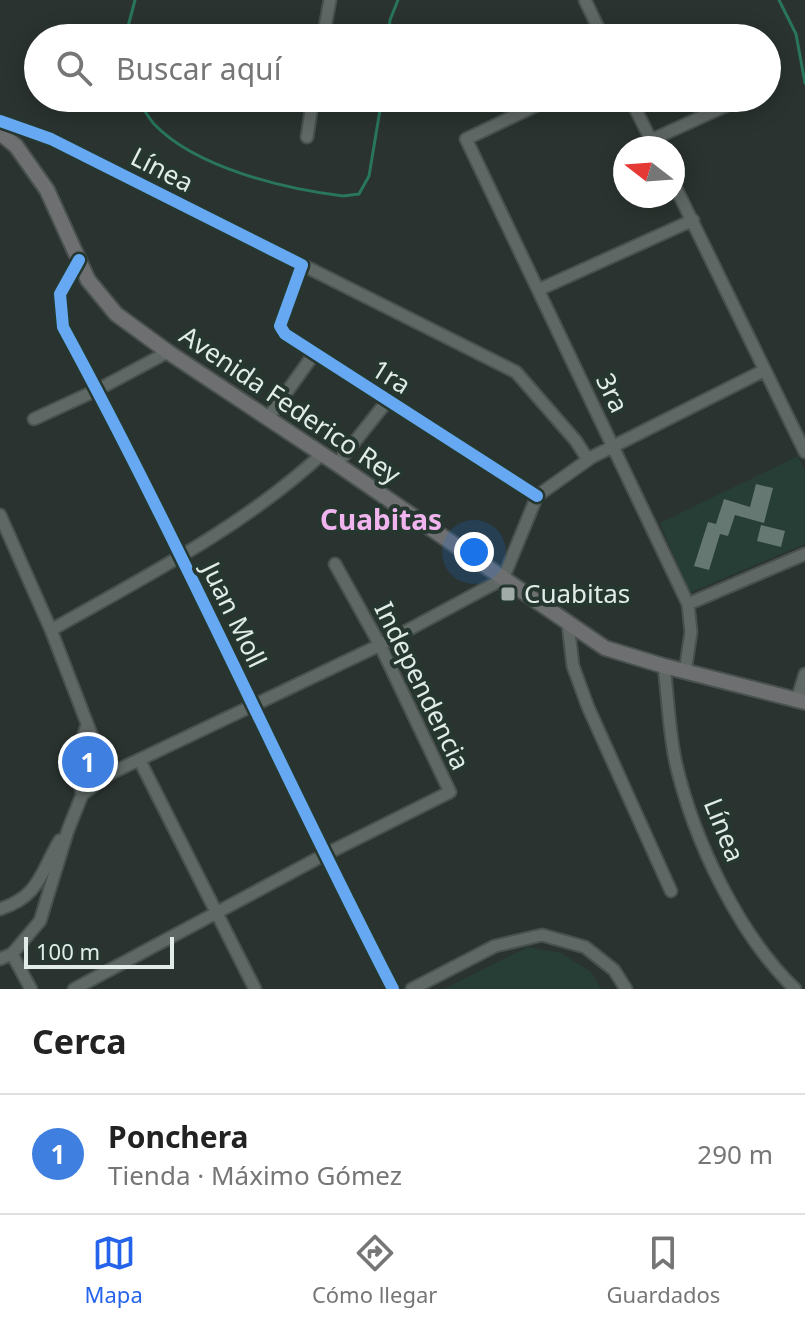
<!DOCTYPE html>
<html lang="es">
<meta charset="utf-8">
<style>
:root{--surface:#fff;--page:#f6f6f6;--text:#222;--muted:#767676;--line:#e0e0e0;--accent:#2563eb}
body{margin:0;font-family:"Noto Sans",sans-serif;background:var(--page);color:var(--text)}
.compass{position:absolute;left:613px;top:136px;width:72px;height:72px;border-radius:50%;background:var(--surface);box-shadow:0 4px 20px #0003;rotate:287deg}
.scale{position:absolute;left:24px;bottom:20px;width:150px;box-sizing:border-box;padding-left:8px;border:4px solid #e1ece8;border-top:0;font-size:22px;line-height:28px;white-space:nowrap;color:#e1ece8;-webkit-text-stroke:6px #263730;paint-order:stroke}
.you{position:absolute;left:474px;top:552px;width:28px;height:28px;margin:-20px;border:6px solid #fff;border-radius:50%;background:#1a73e8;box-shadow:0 0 0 12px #1a73e833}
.badge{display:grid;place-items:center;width:52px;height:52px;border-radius:50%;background:var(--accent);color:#fff;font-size:26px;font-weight:700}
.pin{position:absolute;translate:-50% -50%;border:4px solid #fff;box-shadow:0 2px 8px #0006}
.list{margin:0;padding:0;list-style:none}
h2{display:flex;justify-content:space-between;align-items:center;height:104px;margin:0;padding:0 32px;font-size:34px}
h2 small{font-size:26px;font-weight:400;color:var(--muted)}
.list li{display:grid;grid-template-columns:52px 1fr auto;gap:24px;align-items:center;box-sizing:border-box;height:120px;padding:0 32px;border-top:2px solid var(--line)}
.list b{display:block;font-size:30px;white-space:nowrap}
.list p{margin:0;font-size:26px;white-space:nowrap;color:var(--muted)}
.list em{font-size:26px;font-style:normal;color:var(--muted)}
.icon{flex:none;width:44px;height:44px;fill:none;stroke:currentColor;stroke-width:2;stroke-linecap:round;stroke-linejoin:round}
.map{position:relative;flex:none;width:805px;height:989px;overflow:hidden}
.search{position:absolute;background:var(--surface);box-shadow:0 4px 20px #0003;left:24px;right:24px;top:24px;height:88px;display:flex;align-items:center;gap:20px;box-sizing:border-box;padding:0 28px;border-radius:44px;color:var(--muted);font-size:30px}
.sheet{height:224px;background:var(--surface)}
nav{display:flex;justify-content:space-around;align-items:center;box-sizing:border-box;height:112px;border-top:2px solid var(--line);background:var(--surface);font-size:22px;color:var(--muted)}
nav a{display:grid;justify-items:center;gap:4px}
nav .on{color:var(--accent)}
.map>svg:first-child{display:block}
.built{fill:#273e36}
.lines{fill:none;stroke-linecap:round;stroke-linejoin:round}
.stream{stroke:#29755e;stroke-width:3}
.building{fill:#657872}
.minor-casing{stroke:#48514e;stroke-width:15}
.major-casing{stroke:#48514e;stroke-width:18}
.minor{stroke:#606865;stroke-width:11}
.major{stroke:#6e6f71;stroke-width:14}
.cycleway-casing{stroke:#263730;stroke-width:17}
.cycleway{stroke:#66a8f1;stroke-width:12}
.poi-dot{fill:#a1aba7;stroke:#263730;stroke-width:3}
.labels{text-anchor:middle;stroke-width:8;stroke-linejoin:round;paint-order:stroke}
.street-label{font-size:26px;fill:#e1ece8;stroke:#263730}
.poi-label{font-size:26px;fill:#e1ece8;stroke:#263730;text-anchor:start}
.neighbourhood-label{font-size:28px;font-weight:bold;fill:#f0b5ee;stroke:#263730}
</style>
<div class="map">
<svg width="805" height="989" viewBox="0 0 805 989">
<rect width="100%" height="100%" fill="#2a332f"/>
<path class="built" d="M798,456L805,472V544L689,593L660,523Z
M528,947L561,953L591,972L601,989H444Z"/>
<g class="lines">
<path class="stream" d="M779,0L796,34L805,83
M125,38L135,0
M388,38L390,20L398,0
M137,98C142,106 147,116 154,124C196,168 285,189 343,196L359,194L369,176L382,98"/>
</g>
<path class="building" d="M756,484L773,488L764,523L735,515L728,536L720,534L709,570L694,566L708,522L716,524L724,499L750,507Z
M761,525L785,531L781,547L757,541Z"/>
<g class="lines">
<g class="minor-casing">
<path id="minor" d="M585,0L603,38
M323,38L330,0
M552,98L466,139L688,604L691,632L685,672
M630,98L655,148
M0,121L51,139L516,372L576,441L588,460
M307,137L313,98
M651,140L743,98
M673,182L805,452
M79,260L60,294L63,327C181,544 280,770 393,989
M302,265L280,326L285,334L537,496
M538,290L693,220
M268,418L314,354
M34,419L97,390L168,352
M337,464L388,400
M537,496L592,457L765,370
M0,515L51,630L107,775
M688,604L805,554
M568,624L573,666L588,707L671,891
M51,630C144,577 243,527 322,454
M664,666C668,698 669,733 676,764C694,840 738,934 795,989
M797,700L805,674
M140,761L255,989
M82,795L107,775L380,645L503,579L537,496
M0,909C40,896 40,873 60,840
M12,954L31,989
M0,959L12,954L40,921L68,830L82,795L78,769L80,747L87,725
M74,989L324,855L450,792L380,645L335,564
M412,989L495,946L542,935L585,947L614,970L626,989"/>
</g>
<g class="major-casing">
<path id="major" d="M0,133L16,146L47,190L88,280L116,314L168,352L337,464L605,648L664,666L805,702"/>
</g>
<use href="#minor" class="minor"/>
<use href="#major" class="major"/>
<g class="cycleway-casing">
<path id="cycleway" d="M0,121L51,139L302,265L280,326L285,334L537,496
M79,260L60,294L63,327C181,544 280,770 393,989"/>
</g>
<use href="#cycleway" class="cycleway"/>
</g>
<rect class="poi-dot" x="500" y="586" width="16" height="16" rx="4"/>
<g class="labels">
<g class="street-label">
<text transform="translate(162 170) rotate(27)" y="9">Línea</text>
<text transform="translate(391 377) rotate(32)" y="9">1ra</text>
<text transform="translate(612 393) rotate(64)" y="9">3ra</text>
<text transform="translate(290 405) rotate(34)" y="9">Avenida Federico Rey</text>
<text transform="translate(234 615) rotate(64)" y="9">Juan Moll</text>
<text transform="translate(422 686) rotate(64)" y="9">Independencia</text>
<text transform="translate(724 830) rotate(68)" y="9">Línea</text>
</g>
<g class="poi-label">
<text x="524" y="603">Cuabitas</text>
</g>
<g class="neighbourhood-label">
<text x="381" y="530">Cuabitas</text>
</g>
</g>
</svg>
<svg class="compass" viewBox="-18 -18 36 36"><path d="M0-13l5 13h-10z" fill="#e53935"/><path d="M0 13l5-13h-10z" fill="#767676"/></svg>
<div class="scale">100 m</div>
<div class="you"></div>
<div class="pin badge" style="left:88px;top:762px;background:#3f7fe0">1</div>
<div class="search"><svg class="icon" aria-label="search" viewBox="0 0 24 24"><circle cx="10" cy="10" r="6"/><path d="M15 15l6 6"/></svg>Buscar aquí</div>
</div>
<section class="sheet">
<h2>Cerca<small></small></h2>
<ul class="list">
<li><span class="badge" style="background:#3f7fe0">1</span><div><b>Ponchera</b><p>Tienda · Máximo Gómez</p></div><em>290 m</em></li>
</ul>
</section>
<nav>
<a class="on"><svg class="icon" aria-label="map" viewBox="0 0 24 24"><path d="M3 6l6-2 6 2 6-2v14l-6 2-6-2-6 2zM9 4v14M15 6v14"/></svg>Mapa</a>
<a><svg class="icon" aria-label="directions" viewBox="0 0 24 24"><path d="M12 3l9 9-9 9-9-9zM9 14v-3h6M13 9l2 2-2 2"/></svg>Cómo llegar</a>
<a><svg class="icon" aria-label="saved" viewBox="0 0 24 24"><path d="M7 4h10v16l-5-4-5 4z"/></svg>Guardados</a>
</nav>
